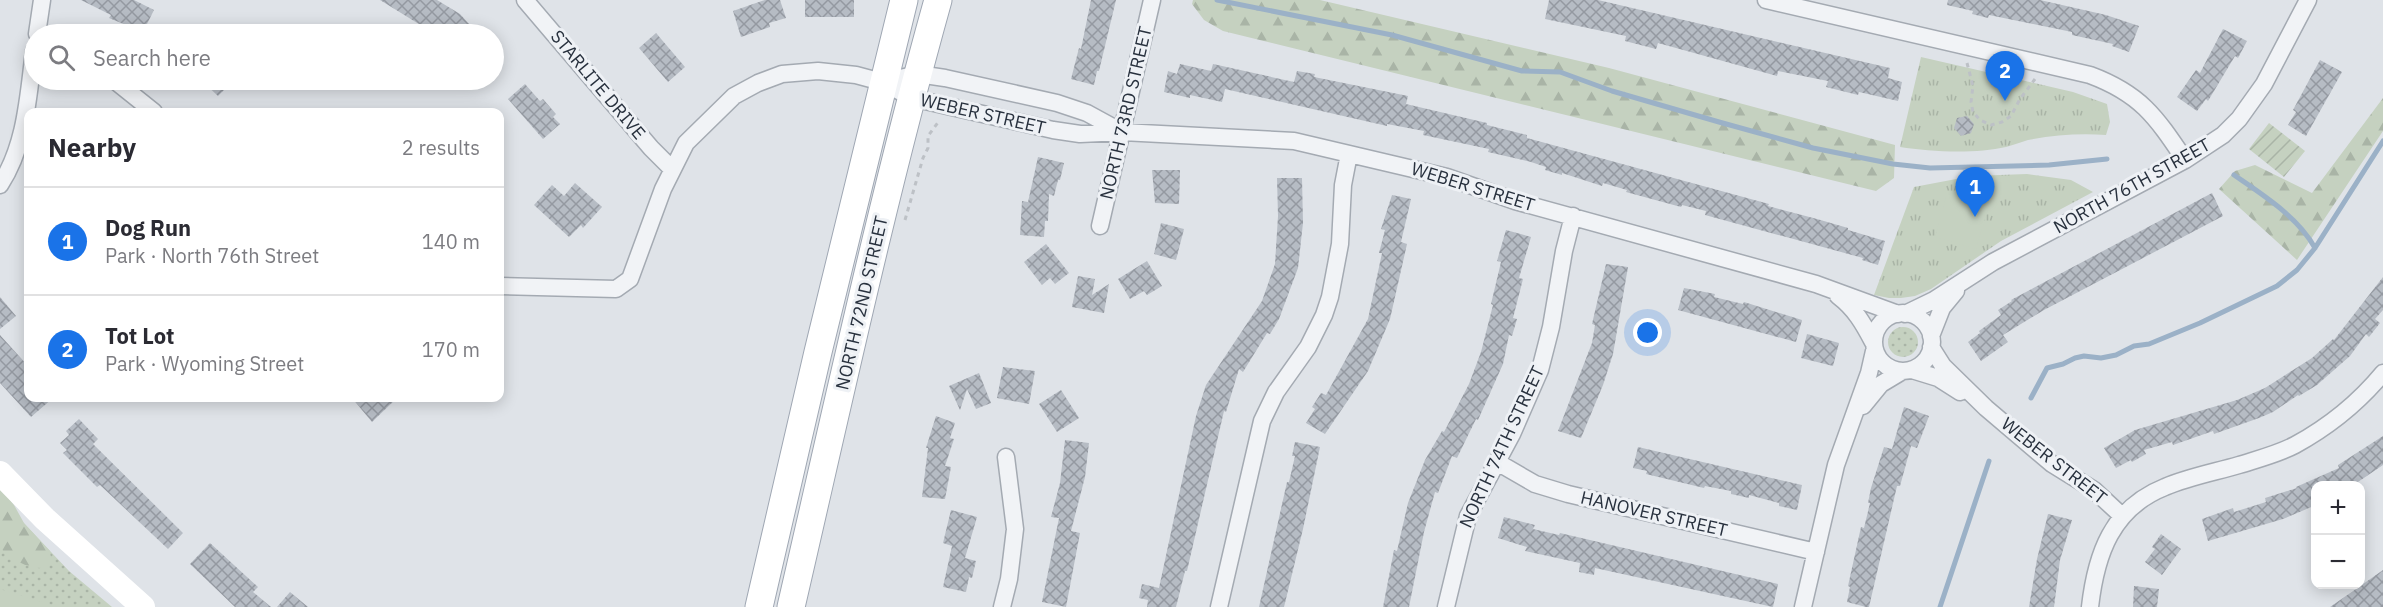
<!DOCTYPE html>
<meta charset="utf-8">
<style>
:root{--surface:#fff;--page:#f7f7f7;--text:#2b2b33;--muted:#7c7c81;--line:#e1e1e2;--accent:#1a73e8}
body{margin:0;font-family:"IBM Plex Sans",sans-serif;background:var(--page);color:var(--text)}
.controls{position:absolute;right:18px;bottom:18px;display:grid;overflow:hidden;border-radius:12px;box-shadow:0 3px 15px #0003}
.controls button{width:54px;height:54px;display:grid;place-items:center;padding:0;border:0;border-bottom:2px solid var(--line);background:var(--surface);color:var(--text);font:30px sans-serif}
.you{position:absolute;left:1648px;top:333px;width:21px;height:21px;margin:-15px;border:4px solid #fff;border-radius:50%;background:#1a73e8;box-shadow:0 0 0 9px #1a73e833}
.badge{display:grid;place-items:center;width:39px;height:39px;border-radius:50%;background:var(--accent);color:#fff;font-size:20px;font-weight:700}
.pin{position:absolute;translate:-50% -50px;filter:drop-shadow(0 2px 3px #0008)}
.pin::after{content:'';position:absolute;top:32px;width:21px;height:18px;background:inherit;clip-path:polygon(0 0,100% 0,50% 100%)}
.list{margin:0;padding:0;list-style:none}
h2{display:flex;justify-content:space-between;align-items:center;height:78px;margin:0;padding:0 24px;font-size:26px}
h2 small{font-size:20px;font-weight:400;color:var(--muted)}
.list li{display:grid;grid-template-columns:39px 1fr auto;gap:18px;align-items:center;box-sizing:border-box;height:108px;padding:0 24px;border-top:2px solid var(--line)}
.list b{display:block;font-size:22px;white-space:nowrap}
.list p{margin:0;font-size:20px;white-space:nowrap;color:var(--muted)}
.list em{font-size:20px;font-style:normal;color:var(--muted)}
.icon{flex:none;width:33px;height:33px;fill:none;stroke:currentColor;stroke-width:2;stroke-linecap:round;stroke-linejoin:round}
.map{position:relative;flex:none;width:2383px;height:607px;overflow:hidden}
.search{position:absolute;background:var(--surface);box-shadow:0 3px 15px #0003;left:24px;top:24px;width:480px;height:66px;display:flex;align-items:center;gap:15px;box-sizing:border-box;padding:0 21px;border-radius:33px;color:var(--muted);font-size:22px}
.panel{position:absolute;background:var(--surface);box-shadow:0 3px 15px #0003;left:24px;top:108px;width:480px;height:294px;border-radius:12px}
.map>svg:first-child{display:block}
.grass{fill:url(#grass-dots)}
.forest{fill:url(#forest-firs)}
.park{fill:url(#park-tufts)}
.garden{fill:url(#garden-furrows)}
.pitch{fill:#c5d1c0}
.lines{fill:none;stroke-linecap:round;stroke-linejoin:round}
.stream{stroke:#9bb1c7;stroke-width:5}
.building{fill:url(#building-cross-hatch)}
.street-casing{stroke:#a4aab2;stroke-width:19}
.primary-casing{stroke:#9fa7b3;stroke-width:29}
.path{stroke:#bdc1c6;stroke-width:3;stroke-dasharray:4.5 4.5;stroke-linecap:butt}
.street{stroke:#f1f3f6;stroke-width:16}
.secondary{stroke:#fff;stroke-width:24}
.primary{stroke:#fff;stroke-width:27}
.labels{text-anchor:middle;stroke-width:6;stroke-linejoin:round;paint-order:stroke}
.street-label{font-size:18px;fill:#28313e;stroke:#eef1f5}
</style>
<div class="map">
<svg width="2383" height="607" viewBox="0 0 2383 607">
<defs>
<pattern id="grass-dots" width="8" height="8" patternUnits="userSpaceOnUse" patternTransform="scale(1.5)"><rect width="8" height="8" fill="#c5d1c0"/><path d="M2 2h.1M6 6h.1" fill="none" stroke="#a9b4a6" stroke-width="1.8" stroke-linecap="round"/></pattern>
<pattern id="forest-firs" width="22" height="20" patternUnits="userSpaceOnUse" patternTransform="scale(1.5)"><rect width="22" height="20" fill="#c5d1c0"/><path d="M5 1l3.5 6h-7zM16 11l3.5 6h-7z" fill="#a9b4a6"/></pattern>
<pattern id="park-tufts" width="24" height="20" patternUnits="userSpaceOnUse" patternTransform="scale(1.5)"><rect width="24" height="20" fill="#c5d1c0"/><path d="M3 7l-1-3M5 7V3M7 7l1-3M15 17l-1-3M17 17v-4M19 17l1-3" fill="none" stroke="#a9b4a6"/></pattern>
<pattern id="garden-furrows" width="10" height="10" patternUnits="userSpaceOnUse" patternTransform="scale(1.5)"><rect width="10" height="10" fill="#c5d1c0"/><path d="M-1 1l2-2M0 10L10 0M9 11l2-2" fill="none" stroke="#a9b4a6"/></pattern>
<pattern id="building-cross-hatch" width="8" height="8" patternUnits="userSpaceOnUse" patternTransform="scale(1.5)"><rect width="8" height="8" fill="#b6bcc4"/><path d="M0 0l8 8M0 8l8-8" fill="none" stroke="#9499a1"/></pattern>
</defs>
<rect width="100%" height="100%" fill="#dfe3e8"/>
<path class="grass" d="M1888 342a15 15 0 1 1 30 0a15 15 0 1 1-30 0Z
M0,498L69,571L112,607H0Z"/>
<path class="forest" d="M1193,0H1320L1609,68L1895,145L1894,178L1876,191L1223,31L1204,20L1192,4Z
M2383,98V131L2297,260L2219,189L2235,171L2255,165L2312,193Z
M0,487L14,505L24,523L50,551L51,558L45,568C27,569 13,560 0,548Z"/>
<path class="park" d="M1921,57L2073,92L2107,104L2110,122L2106,135C2080,133 2054,135 2028,140C2021,142 2014,145 2006,147C1976,154 1931,152 1900,147Z
M2027,174L2071,180L2093,192L2001,241L1931,289L1915,296L1901,298H1889L1874,295L1914,187L1972,176Z"/>
<path class="garden" d="M2269,123L2305,151L2284,177L2249,149Z"/>
<path class="pitch" d="M1947,194L1989,206L1976,249L1935,237Z
M0,589L58,607H0Z"/>
<g class="lines">
<path class="stream" d="M1217,0L1392,35L1522,71L1560,72L1612,91L1719,122L1813,148L1893,164L1930,168L2049,165L2107,159
M2234,175C2263,195 2298,217 2315,248
M2031,398L2047,368L2063,364L2075,358L2084,356L2101,358L2116,355L2134,346L2149,344L2200,323L2277,286L2297,270L2315,248L2383,141
M1940,607L1989,461"/>
</g>
<path class="building" d="M81,0H134L154,10L143,32L109,18L111,15Z
M380,0H437L460,14L478,34H435Z
M765,0H780L786,18L769,23L770,27L741,37L733,11Z
M805,0H854V17H805Z
M1091,0H1116L1099,71H1097L1094,85L1071,79L1079,48L1081,49Z
M1549,0H1598L1890,68L1888,78L1902,82L1898,101L1859,92L1858,95L1826,87L1828,81L1778,71L1777,76L1658,43L1656,49L1625,41L1626,36L1545,19Z
M1948,0H2040L2106,15L2139,26L2129,52L2112,46L2113,44L2072,35V32L1989,15L1988,18L1972,14L1973,11L1947,5Z
M2223,29L2247,41L2238,58L2235,56L2208,101L2206,99L2197,111L2177,97L2196,70L2200,73Z
M656,33L685,67L668,82L639,48Z
M2320,60L2342,72L2306,136L2288,125L2296,112L2293,110Z
M1180,64L1211,71L1213,64L1294,82L1297,71L1315,74L1314,77L1408,96L1406,104L1487,123V125L1527,135V138L1769,204L1768,206L1817,219L1848,228V230L1885,241L1878,265L1862,260L1863,258L1705,215L1706,211L1682,205L1681,207L1626,192L1627,190L1603,183L1602,186L1562,173V175L1545,170L1546,167L1531,162L1488,152L1489,149L1423,135L1424,131L1387,124V126L1225,89L1222,102L1190,95V98L1164,92L1168,71L1177,74Z
M201,80H234L218,96Z
M525,84L540,101L543,99L556,114L553,117L560,124L543,139L508,99Z
M1967,116L1974,124L1971,133L1961,136L1954,128L1957,118Z
M1038,157L1064,163L1060,180H1058L1054,196L1049,194L1048,221H1045L1044,237L1020,235L1022,201L1028,202Z
M1152,170H1180L1179,204L1155,203Z
M1277,178H1302L1303,223L1298,268L1279,319L1270,334L1267,333L1243,372L1239,369L1226,412L1224,411L1187,571H1185L1176,607H1147L1148,600L1139,598L1142,584L1159,588L1196,416L1206,385L1262,301L1275,264L1278,216Z
M575,183L602,207L583,228L581,225L569,237L534,205L552,185L564,196Z
M2212,193L2223,216L2044,310L2003,335L2008,342L1981,361L1968,342L1980,333L1979,331L2001,315L1998,310L2012,301L2011,300Z
M1392,195L1411,199L1401,242L1407,244L1390,319L1368,371L1325,434L1306,423L1315,409L1312,407L1321,393L1326,395L1368,319L1382,253H1379L1385,230L1381,229Z
M1161,223L1184,229L1176,260L1154,254Z
M1506,230L1531,237L1519,278L1523,279L1513,318L1517,319L1512,336L1509,335L1503,364L1478,420L1476,419L1457,458L1452,456L1438,493L1435,492L1424,532L1409,607H1383L1394,550L1397,551L1408,503L1425,460L1442,431L1444,432L1469,384L1481,352L1493,305L1491,304L1501,262L1497,261Z
M1046,244L1069,273L1055,284L1050,278L1042,285L1024,262Z
M1147,261L1162,286L1147,295L1144,291L1130,299L1118,279Z
M1606,264L1628,267L1613,354L1603,385L1581,438L1558,431L1592,343L1595,325L1592,324Z
M1078,276L1095,279L1092,295L1109,284L1104,313L1072,307Z
M2383,277V310L2375,319L2380,323L2369,337L2366,334L2350,356L2317,385L2299,396L2298,395L2273,412L2259,418L2214,434L2213,431L2173,445L2172,442L2144,450L2146,454L2132,462L2131,460L2116,468L2104,448L2135,430L2237,400L2265,388L2312,358L2333,339L2334,340Z
M1684,288L1715,294L1714,297L1743,304L1744,302L1802,320L1796,342L1678,310Z
M0,297L16,316L0,329Z
M1807,334L1839,343L1833,366L1801,358Z
M0,335L28,366V398H53L31,417L0,383Z
M1003,367L1035,371L1029,404L997,398Z
M979,373L991,403L976,409L967,389L960,410L949,386Z
M1061,390L1079,418L1057,432L1039,404Z
M352,398H397L372,422Z
M1904,407L1929,416L1917,448L1911,446L1900,486H1897L1869,607H1866L1847,602L1850,587L1848,586L1861,527L1864,528L1870,503H1868L1871,488L1884,447L1892,449Z
M936,416L955,423L950,438L954,439L945,466L951,467L945,499L922,497L928,448H926Z
M79,419L98,439L93,444L183,533L168,549L100,485L97,487L63,453L67,450L60,443L69,435L66,431Z
M2383,436V465L2352,486H2316V505L2283,519L2208,541L2202,519L2233,508L2234,512L2266,502L2265,498L2297,488L2296,487L2339,468L2338,465Z
M1065,440L1089,443L1085,477L1071,531L1080,533L1066,607L1042,602L1059,518L1051,517L1060,483Z
M1295,442L1320,447L1303,529L1284,607H1259L1287,482H1289L1295,456H1292Z
M1638,447L1802,485L1797,510L1779,506V503L1749,495V498L1731,494V491L1705,486L1704,488L1646,474L1647,471L1633,468Z
M951,510L977,517L965,558L976,561L972,578L969,577L966,592L943,587L952,546L943,543Z
M2048,514L2072,520L2060,560L2054,607H2029L2037,559Z
M1504,517L1535,525L1533,529L1559,535L1560,533L1778,584L1773,607L1595,568L1594,575L1579,572L1580,563L1525,551L1527,547L1498,538Z
M2161,534L2181,549L2162,575L2145,562L2155,549L2152,547Z
M210,543L258,587L253,592L271,607H235L190,564Z
M2383,570V607H2330L2356,589Z
M2134,586L2159,589L2157,607H2133Z
M290,592L308,607H277Z"/>
<g class="lines">
<g class="street-casing">
<path id="street" d="M525,0L651,148L672,169
M1766,0L2090,75C2141,94 2156,117 2185,160
M37,34L42,0
M114,80L154,112
M882,82L918,74L945,78L1057,103L1087,113L1120,131
M0,185C26,145 28,97 34,51
M1100,226L1152,0
M500,286L616,289L630,279L663,189L686,143L734,96L758,83L782,74L818,71L856,75L882,82L912,98L1053,130L1080,134L1122,132L1294,141L1447,177L1515,201L1816,284L1898,314
M1838,296C1855,309 1863,323 1873,342
M1874 342a29 29 0 1 1 58 0a29 29 0 1 1-58 0Z
M1905,314L1934,300L1993,262L2185,160L2223,135L2239,119L2264,84L2308,0
M1931,336L1942,308L1956,291
M1931,347L1943,366L1986,408L2052,464L2094,490L2121,515
M1912,370L1938,378L1960,392
M1863,406L1881,384L1901,372
M1497,462L1535,484L1568,494L1816,552
M1002,607L1009,579L1015,529L1006,457
M1219,607L1262,421L1276,392L1308,347L1324,315L1330,297L1340,244L1343,185L1349,154
M1446,607L1468,516L1512,434L1540,370L1551,327L1564,251L1573,216
M1803,607L1836,465L1869,373L1874,351
M2090,607C2096,554 2112,508 2165,487C2188,477 2215,472 2239,465C2258,459 2278,454 2295,445C2328,427 2359,402 2383,373"/>
</g>
<g class="primary-casing">
<path id="primary" d="M759,607L818,352L904,0
M791,607C838,404 882,200 938,0"/>
</g>
<path class="path" d="M1967,63L1973,86L1971,102L1973,112L1980,120L1991,125L2002,122L2011,116L2020,99L2035,79
M905,220L923,158L928,148V136L939,121"/>
<use href="#street" class="street"/>
<path class="secondary" d="M0,473L45,519L143,607"/>
<use href="#primary" class="primary"/>
</g>
<g class="labels">
<g class="street-label">
<text transform="translate(598 85) rotate(50)" y="6">STARLITE DRIVE</text>
<text transform="translate(1126 113) rotate(-77)" y="6">NORTH 73RD STREET</text>
<text transform="translate(983 114) rotate(13)" y="6">WEBER STREET</text>
<text transform="translate(2132 186) rotate(-29)" y="6">NORTH 76TH STREET</text>
<text transform="translate(1473 187) rotate(17)" y="6">WEBER STREET</text>
<text transform="translate(862 303) rotate(-77)" y="6">NORTH 72ND STREET</text>
<text transform="translate(1502 447) rotate(-65)" y="6">NORTH 74TH STREET</text>
<text transform="translate(2054 461) rotate(38)" y="6">WEBER STREET</text>
<text transform="translate(1654 514) rotate(13)" y="6">HANOVER STREET</text>
</g>
</g>
</svg>
<div class="controls">
<button>+</button>
<button>−</button>
</div>
<div class="you"></div>
<div class="pin badge" style="left:1975px;top:217px">1</div>
<div class="pin badge" style="left:2005px;top:101px">2</div>
<div class="search"><svg class="icon" aria-label="search" viewBox="0 0 24 24"><circle cx="10" cy="10" r="6"/><path d="M15 15l6 6"/></svg>Search here</div>
<section class="panel">
<h2>Nearby<small>2 results</small></h2>
<ul class="list">
<li><span class="badge">1</span><div><b>Dog Run</b><p>Park · North 76th Street</p></div><em>140 m</em></li>
<li><span class="badge">2</span><div><b>Tot Lot</b><p>Park · Wyoming Street</p></div><em>170 m</em></li>
</ul>
</section>
</div>
